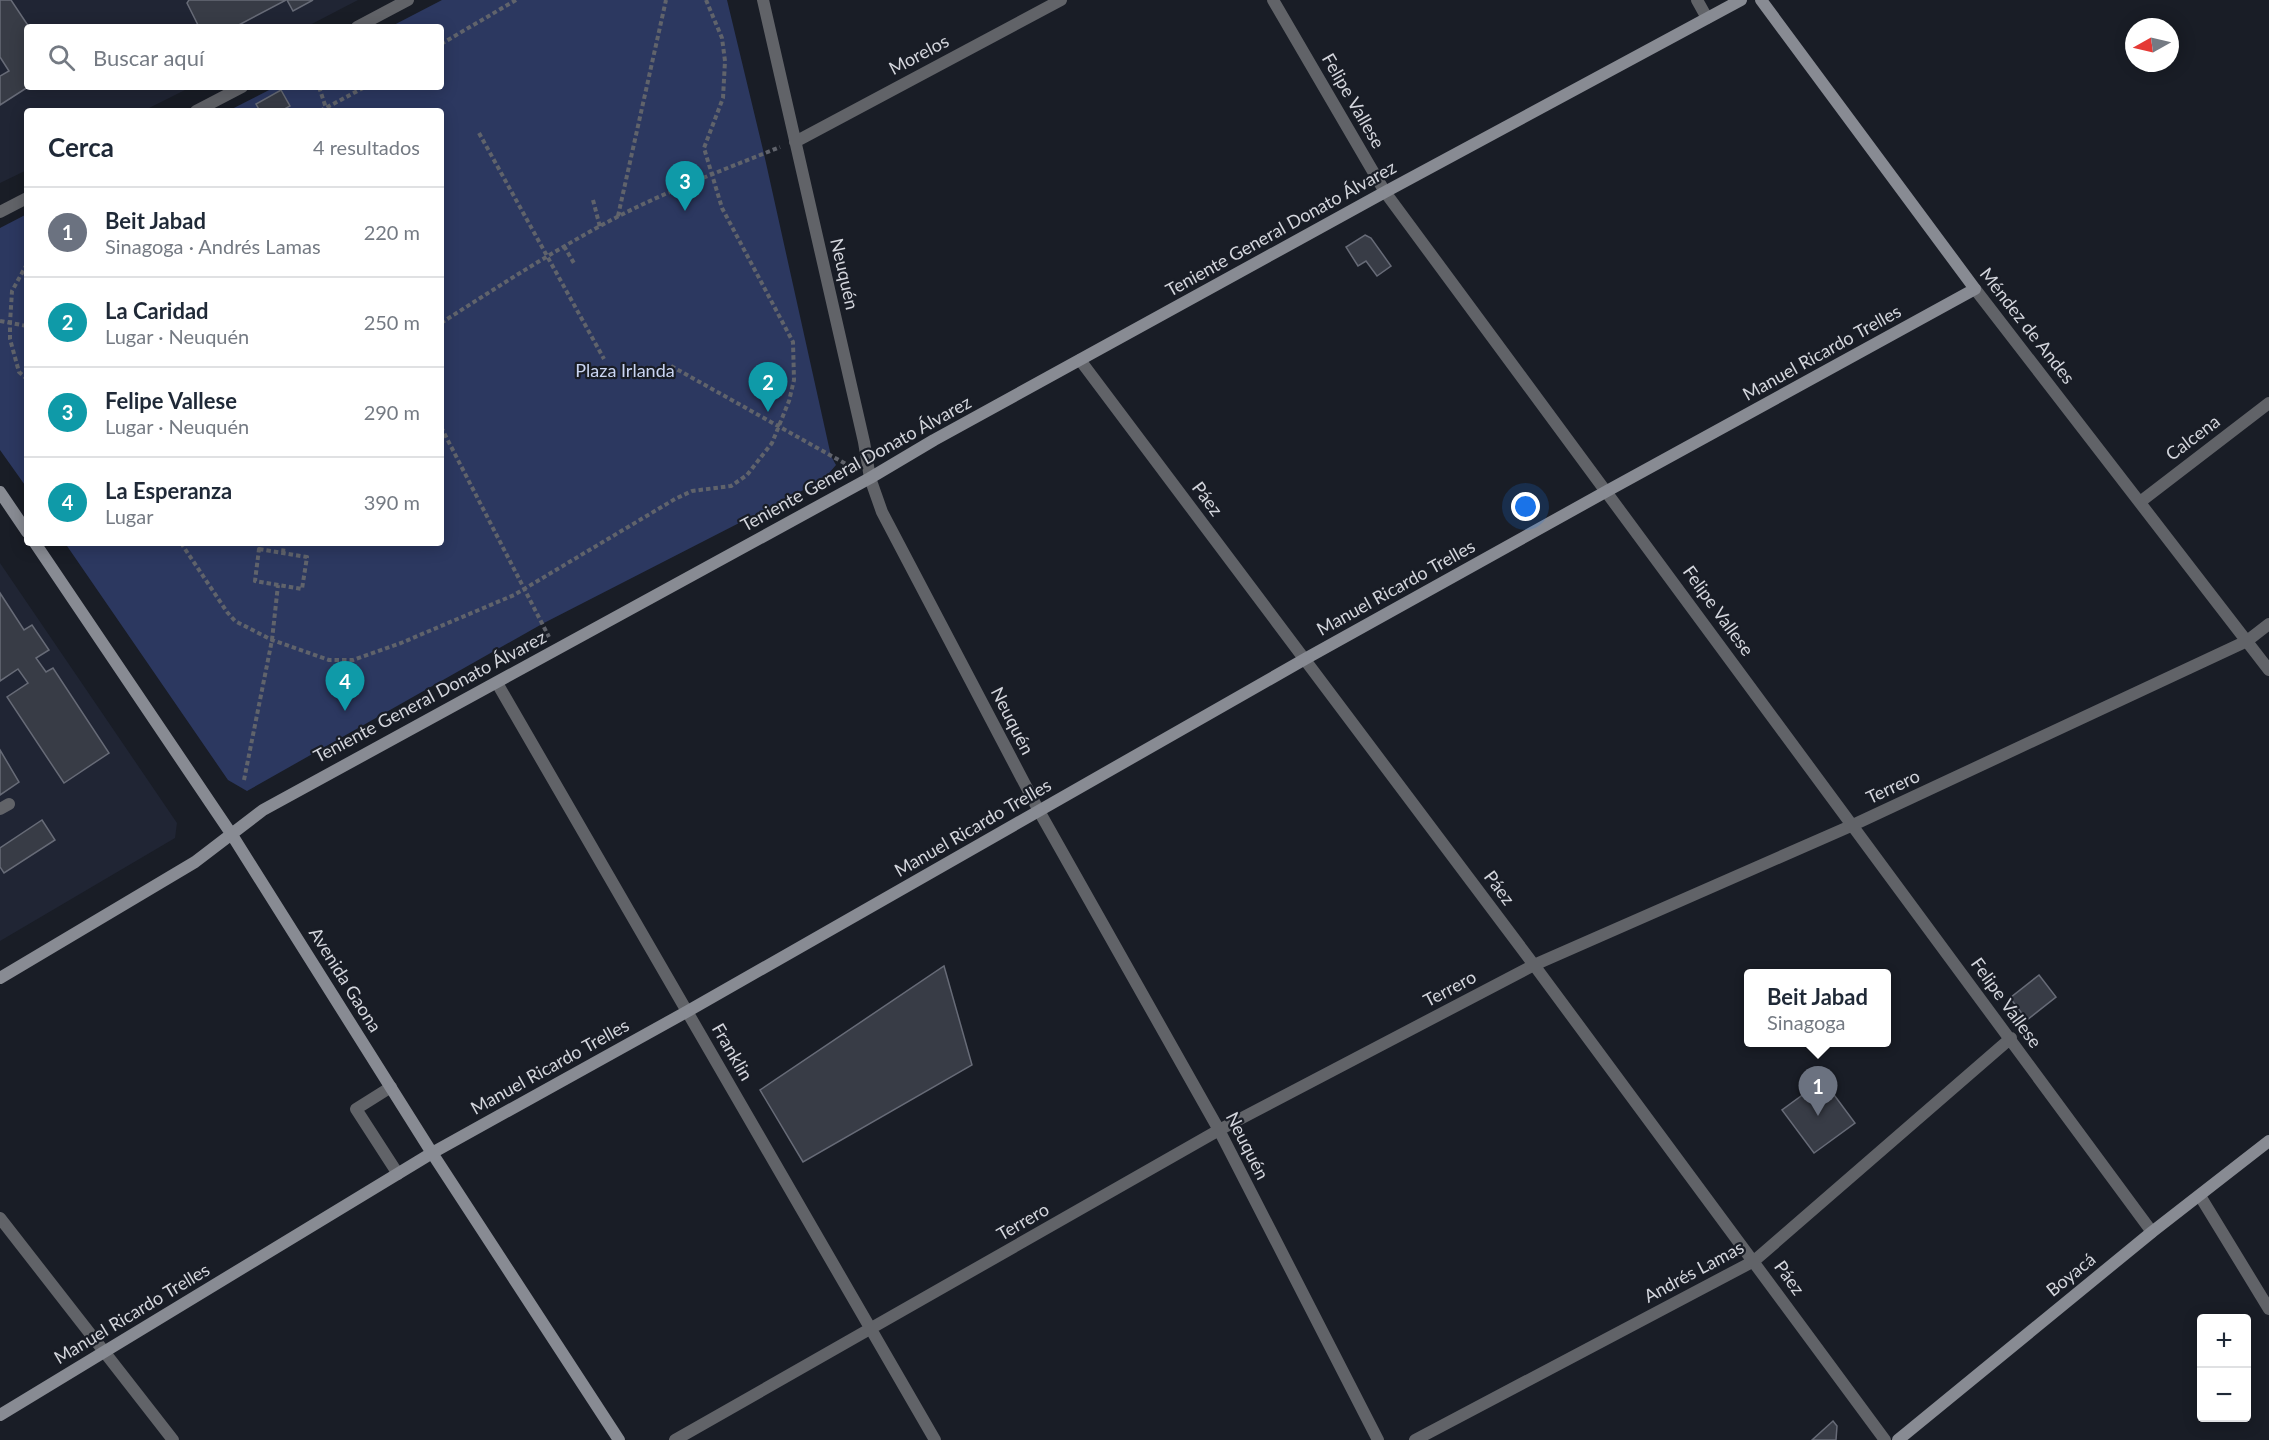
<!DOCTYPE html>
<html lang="es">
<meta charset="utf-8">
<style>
:root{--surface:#fff;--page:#f2f2f3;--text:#1f2937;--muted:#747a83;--line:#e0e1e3;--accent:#1a73e8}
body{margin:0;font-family:Lato,sans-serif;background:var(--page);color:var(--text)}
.controls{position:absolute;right:18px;bottom:18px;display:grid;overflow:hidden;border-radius:6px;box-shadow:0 3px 15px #0003}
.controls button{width:54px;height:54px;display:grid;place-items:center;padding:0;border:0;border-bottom:2px solid var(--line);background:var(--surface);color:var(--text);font:30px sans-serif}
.compass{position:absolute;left:2125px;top:18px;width:54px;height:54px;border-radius:50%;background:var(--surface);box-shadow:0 3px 15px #0003;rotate:262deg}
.you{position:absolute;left:1526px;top:507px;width:21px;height:21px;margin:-15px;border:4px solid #fff;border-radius:50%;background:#1a73e8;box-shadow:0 0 0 9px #1a73e833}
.badge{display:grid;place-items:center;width:39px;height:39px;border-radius:50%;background:var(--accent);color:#fff;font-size:20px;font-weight:700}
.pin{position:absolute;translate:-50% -50px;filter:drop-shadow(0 2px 3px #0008)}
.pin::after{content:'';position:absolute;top:32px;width:21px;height:18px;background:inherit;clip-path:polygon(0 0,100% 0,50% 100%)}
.popup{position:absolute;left:1744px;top:969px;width:147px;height:78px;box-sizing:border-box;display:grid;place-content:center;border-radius:6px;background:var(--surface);filter:drop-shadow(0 2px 4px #0005);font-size:20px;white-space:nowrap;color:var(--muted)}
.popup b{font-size:22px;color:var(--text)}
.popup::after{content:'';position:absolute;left:50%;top:100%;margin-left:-12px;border:12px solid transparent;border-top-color:var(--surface)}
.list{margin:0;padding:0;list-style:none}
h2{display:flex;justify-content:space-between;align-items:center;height:78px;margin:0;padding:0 24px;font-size:26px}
h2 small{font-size:20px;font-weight:400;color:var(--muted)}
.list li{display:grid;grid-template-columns:39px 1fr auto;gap:18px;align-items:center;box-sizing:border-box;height:90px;padding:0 24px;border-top:2px solid var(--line)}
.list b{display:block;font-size:22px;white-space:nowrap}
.list p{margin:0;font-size:20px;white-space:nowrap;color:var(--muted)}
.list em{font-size:20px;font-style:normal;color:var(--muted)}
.icon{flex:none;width:33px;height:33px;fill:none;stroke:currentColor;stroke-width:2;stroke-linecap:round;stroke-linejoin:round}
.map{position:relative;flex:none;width:2269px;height:1440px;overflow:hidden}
.search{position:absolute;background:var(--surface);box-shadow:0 3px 15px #0003;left:24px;top:24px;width:420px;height:66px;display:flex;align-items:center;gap:15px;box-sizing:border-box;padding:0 21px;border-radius:6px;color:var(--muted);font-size:22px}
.panel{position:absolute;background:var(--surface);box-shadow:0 3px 15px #0003;left:24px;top:108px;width:420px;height:438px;border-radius:6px}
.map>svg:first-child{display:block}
.built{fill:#202534}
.green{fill:#2c3860}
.building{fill:#383c46;stroke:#676b77;stroke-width:1.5}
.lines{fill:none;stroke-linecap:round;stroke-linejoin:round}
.path{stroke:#60636b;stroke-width:4;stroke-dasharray:4.5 3;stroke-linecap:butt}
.lane{stroke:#616368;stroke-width:12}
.street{stroke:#616368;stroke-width:12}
.secondary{stroke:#888b93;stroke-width:12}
.labels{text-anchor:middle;stroke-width:4.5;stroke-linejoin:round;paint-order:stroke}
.street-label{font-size:18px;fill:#d3d5dc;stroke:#191d26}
.park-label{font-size:18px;fill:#cad5f2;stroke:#191d26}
</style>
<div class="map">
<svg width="2269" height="1440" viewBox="0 0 2269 1440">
<rect width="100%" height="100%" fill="#191d26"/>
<path class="built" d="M0,0H358L306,27H27V87H191L143,111H27V170L0,183Z
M0,563L177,823L175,838L0,941Z"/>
<path class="green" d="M442,0H727L764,154L831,456L836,465L823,480L542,624L247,791L228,780L65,543H441V111H228L275,87H441V27H390Z
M27,214V488L0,450V228Z"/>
<path class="building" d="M0,0H11L29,27H27L28,87L0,105V76L9,71L0,57Z
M189,0H286L235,27H199L187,3Z
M287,0H313L293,11Z
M281,90L290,106L281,111H260L256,104Z
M1365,235L1371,238L1391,266L1377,276L1366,261L1358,266L1346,247Z
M0,593L24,630L32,625L49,650L36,658L46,672L53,668L109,753L64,783L7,697L28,683L18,669L0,681Z
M0,750L19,782L0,795Z
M42,820L55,840L4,873L0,867V848Z
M944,966L972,1065L803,1162L760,1090Z
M2039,975L2056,997L2027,1020L2010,998Z
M1823,1080L1855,1123L1814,1153L1782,1110Z
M1833,1421L1837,1426L1836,1440H1812Z"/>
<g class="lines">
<path class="path" d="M441,44L516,0
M319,87L327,111
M320,111L365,87
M479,133L604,359
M593,200L600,227
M618,216L666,0
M564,246L575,265
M27,264L12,291L10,323V339L19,372L27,379
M0,321L27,326
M441,323C499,286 556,249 617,217C669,190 726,169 780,147
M671,366L853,468
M441,427L549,637
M181,543L227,612L235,621L272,640L329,660H353L401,643L514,595L675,499L692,491L731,486L747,475L772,443L789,401L794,380L793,342L722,208L704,148L723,98L725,61L722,38L706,0
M259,549L307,557L302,589L255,581Z
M283,553L284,543
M244,780L272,640L278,585"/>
<path class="lane" d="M0,809L9,804
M391,1087L356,1109L398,1174"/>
<path class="street" d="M763,0L864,442L870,478L882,512L1039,811L1219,1130L1378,1440
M1273,0L1385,192L2152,1232
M1697,0L1707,18
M357,27L408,0
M196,111L242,87
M795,142L1061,0
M0,212L27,198
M1975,289L2269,670
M1080,360L1534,965L1885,1440
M2140,502L2269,403
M497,683L935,1440
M2200,1196L2269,1309
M0,1218L173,1440
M675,1440L1219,1130L1534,965L1853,825L2247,641L2269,624
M1415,1440L1754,1261L2011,1038"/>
<path class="secondary" d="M0,492L27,532
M35,543L232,835L432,1153L619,1440
M0,978L195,862L263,810L870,478L934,440L1385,192L1741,0
M0,1415L432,1153L688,1011L1305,659L1607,491L1975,289L1761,0
M1898,1440L2152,1232L2269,1141"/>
</g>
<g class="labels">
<g class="street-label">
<text transform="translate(919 55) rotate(-28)" y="6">Morelos</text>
<text transform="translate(1353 101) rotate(60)" y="6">Felipe Vallese</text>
<text transform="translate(1281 229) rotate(-29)" y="6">Teniente General Donato Álvarez</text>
<text transform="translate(844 274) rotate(77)" y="6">Neuquén</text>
<text transform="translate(2027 326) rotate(52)" y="6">Méndez de Andes</text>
<text transform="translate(1822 353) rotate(-29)" y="6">Manuel Ricardo Trelles</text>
<text transform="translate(2193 438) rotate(-37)" y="6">Calcena</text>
<text transform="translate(856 464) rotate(-29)" y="6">Teniente General Donato Álvarez</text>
<text transform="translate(1207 499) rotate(53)" y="6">Páez</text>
<text transform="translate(1396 588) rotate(-29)" y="6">Manuel Ricardo Trelles</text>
<text transform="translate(1718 611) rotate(54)" y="6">Felipe Vallese</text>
<text transform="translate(430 697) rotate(-28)" y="6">Teniente General Donato Álvarez</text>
<text transform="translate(1012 721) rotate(63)" y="6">Neuquén</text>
<text transform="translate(1893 787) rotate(-25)" y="6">Terrero</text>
<text transform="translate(973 828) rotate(-30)" y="6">Manuel Ricardo Trelles</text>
<text transform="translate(1499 888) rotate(53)" y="6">Páez</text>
<text transform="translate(345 980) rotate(58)" y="6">Avenida Gaona</text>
<text transform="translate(1450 989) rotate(-28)" y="6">Terrero</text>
<text transform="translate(2006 1003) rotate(54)" y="6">Felipe Vallese</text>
<text transform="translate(732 1052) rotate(60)" y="6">Franklin</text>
<text transform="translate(550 1067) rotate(-29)" y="6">Manuel Ricardo Trelles</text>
<text transform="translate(1247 1146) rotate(63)" y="6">Neuquén</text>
<text transform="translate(1023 1222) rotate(-30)" y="6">Terrero</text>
<text transform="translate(1694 1272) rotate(-28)" y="6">Andrés Lamas</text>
<text transform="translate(2071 1275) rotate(-39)" y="6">Boyacá</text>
<text transform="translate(1789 1278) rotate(54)" y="6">Páez</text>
<text transform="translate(132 1314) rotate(-31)" y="6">Manuel Ricardo Trelles</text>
</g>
<g class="park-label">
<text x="625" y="377">Plaza Irlanda</text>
</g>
</g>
</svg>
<div class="controls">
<button>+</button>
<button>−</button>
</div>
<svg class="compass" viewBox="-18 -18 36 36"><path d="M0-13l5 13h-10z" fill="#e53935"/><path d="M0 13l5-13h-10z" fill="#747a83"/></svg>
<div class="you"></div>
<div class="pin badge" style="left:1818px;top:1116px;background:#6b7280">1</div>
<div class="popup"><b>Beit Jabad</b>Sinagoga</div>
<div class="pin badge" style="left:768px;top:412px;background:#0f9aa8">2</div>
<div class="pin badge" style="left:685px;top:211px;background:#0f9aa8">3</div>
<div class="pin badge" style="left:345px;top:711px;background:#0f9aa8">4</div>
<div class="search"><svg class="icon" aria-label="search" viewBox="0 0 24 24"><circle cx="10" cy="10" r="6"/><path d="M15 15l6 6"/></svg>Buscar aquí</div>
<section class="panel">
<h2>Cerca<small>4 resultados</small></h2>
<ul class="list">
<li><span class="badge" style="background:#6b7280">1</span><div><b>Beit Jabad</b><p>Sinagoga · Andrés Lamas</p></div><em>220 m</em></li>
<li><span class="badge" style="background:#0f9aa8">2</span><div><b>La Caridad</b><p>Lugar · Neuquén</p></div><em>250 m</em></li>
<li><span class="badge" style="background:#0f9aa8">3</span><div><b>Felipe Vallese</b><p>Lugar · Neuquén</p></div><em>290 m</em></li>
<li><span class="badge" style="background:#0f9aa8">4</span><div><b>La Esperanza</b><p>Lugar</p></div><em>390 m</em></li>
</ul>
</section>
</div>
